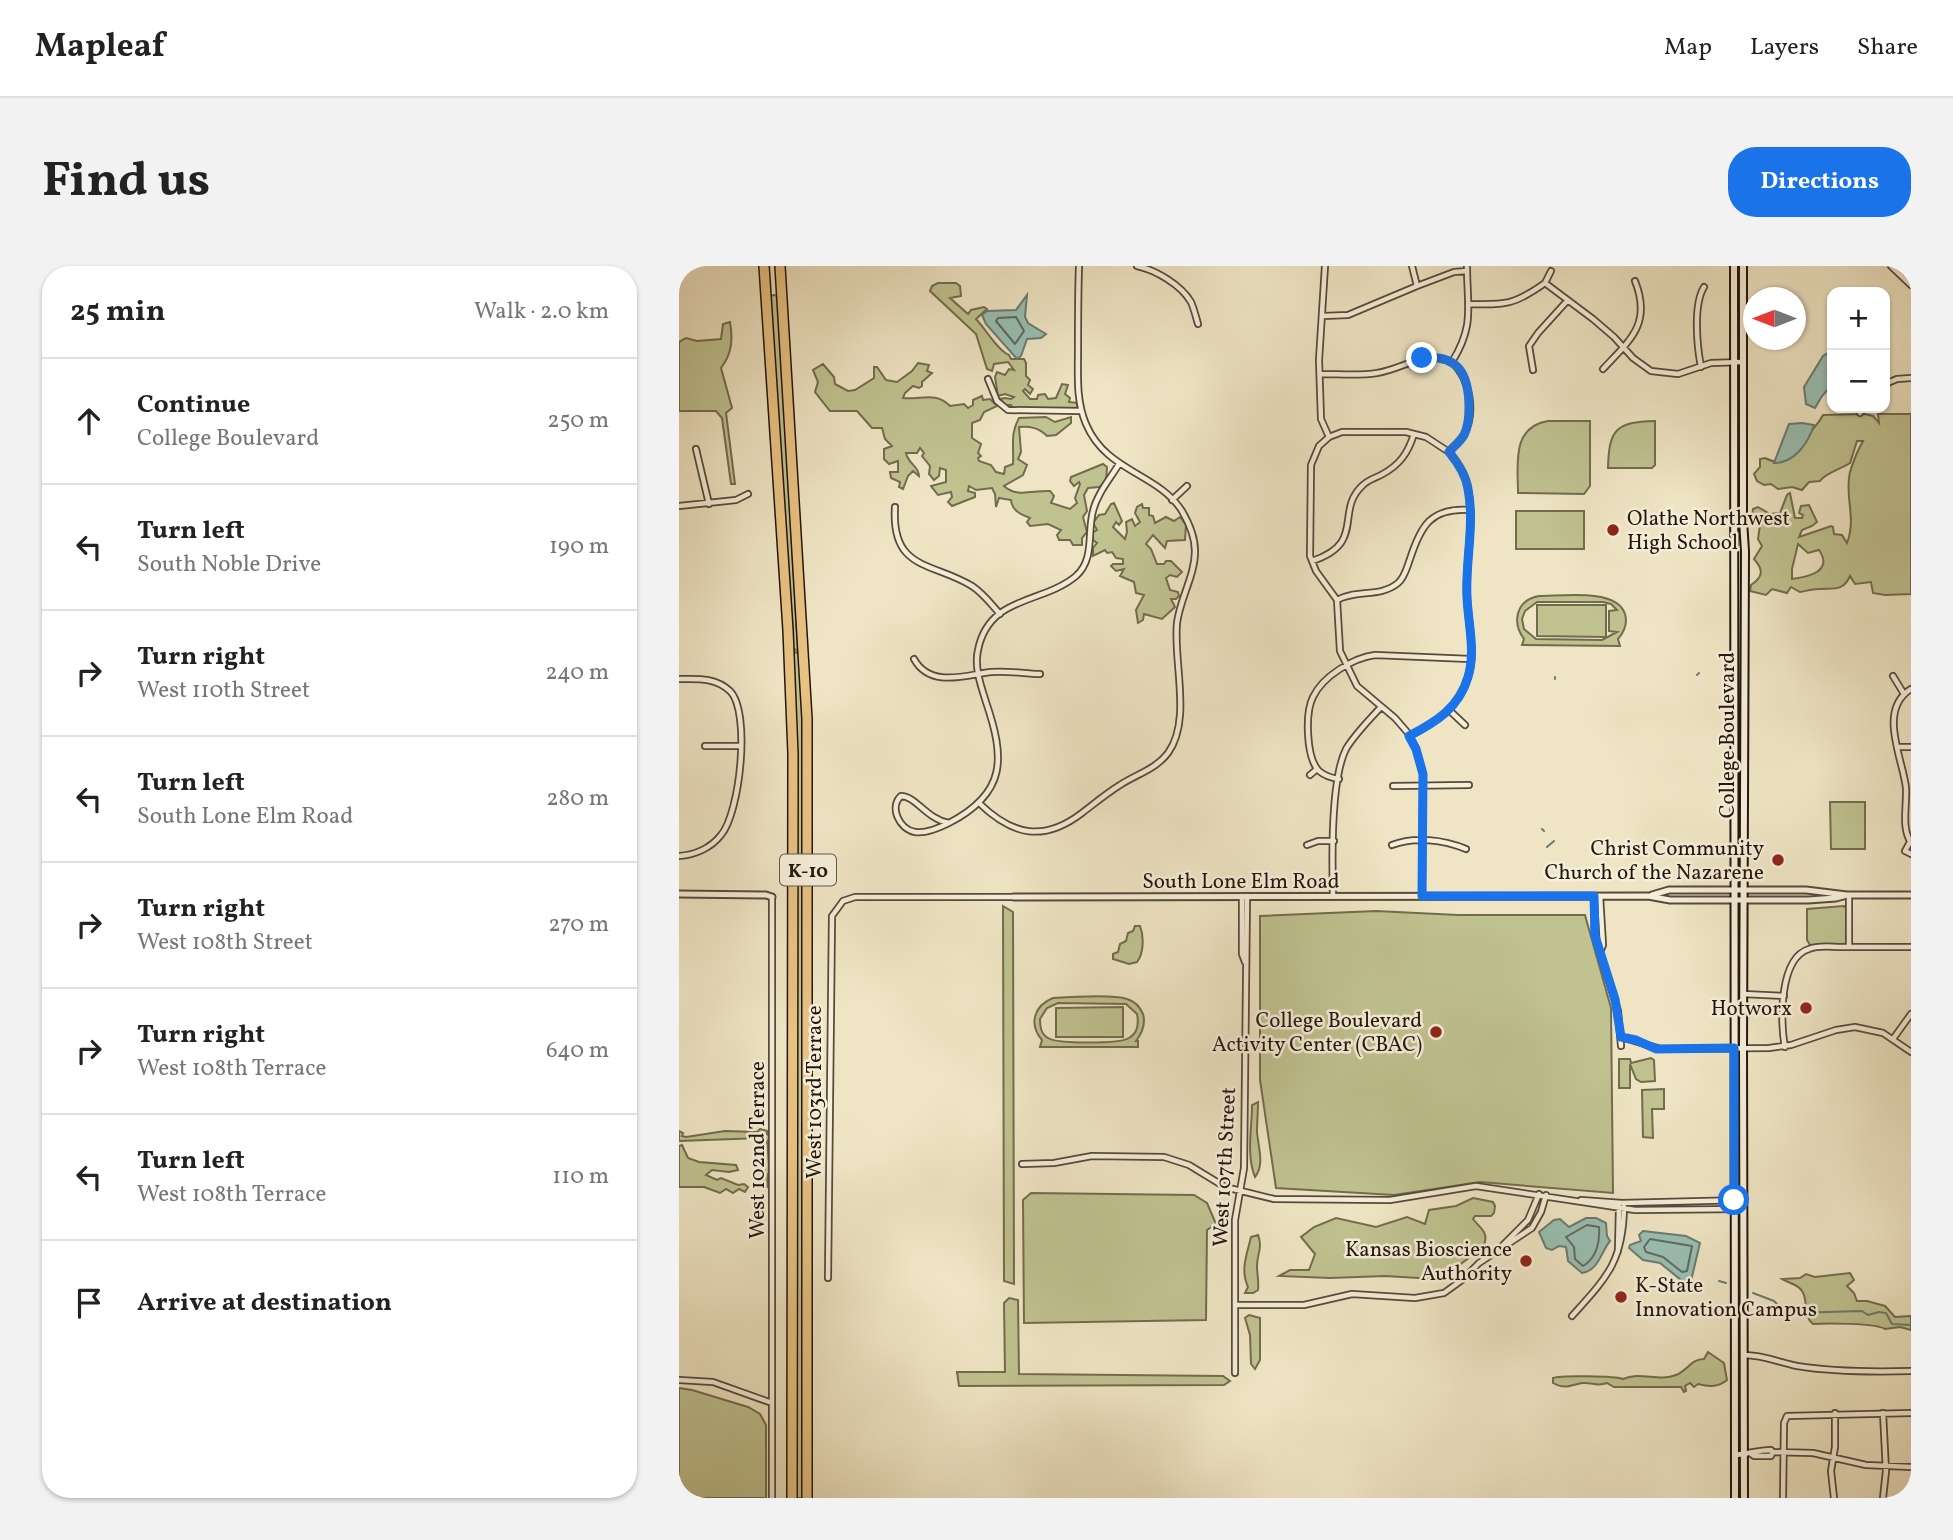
<!DOCTYPE html>
<meta charset="utf-8">
<style>
:root{--surface:#fff;--page:#f2f2f2;--text:#222;--muted:#767676;--line:#e0e0e0;--accent:#1a73e8}
body{margin:0;font-family:Vollkorn,serif;background:var(--page);color:var(--text)}
.controls{position:absolute;right:21px;top:21px;display:grid;overflow:hidden;border-radius:14px;box-shadow:0 2px 5px #0004}
.controls button{width:63px;height:63px;display:grid;place-items:center;padding:0;border:0;border-bottom:2px solid var(--line);background:var(--surface);color:var(--text);font:35px sans-serif}
.compass{position:absolute;left:1064px;top:21px;width:63px;height:63px;border-radius:50%;background:var(--surface);box-shadow:0 2px 5px #0004;rotate:270deg}
.stop{position:absolute;width:21px;height:21px;margin:-16px;border:5px solid #1a73e8;border-radius:50%;background:#fff}
.stop.end{background:#1a73e8;border-color:#fff;box-shadow:0 2px 7px #0008}
.list{margin:0;padding:0;list-style:none}
h2{display:flex;justify-content:space-between;align-items:center;height:91px;margin:0;padding:0 28px;font-size:30px}
h2 small{font-size:23px;font-weight:400;color:var(--muted)}
.list li{display:grid;grid-template-columns:46px 1fr auto;gap:21px;align-items:center;box-sizing:border-box;height:126px;padding:0 28px;border-top:2px solid var(--line)}
.list b{display:block;font-size:26px;white-space:nowrap}
.list p{margin:0;font-size:23px;white-space:nowrap;color:var(--muted)}
.list em{font-size:23px;font-style:normal;color:var(--muted)}
.icon{flex:none;width:38px;height:38px;fill:none;stroke:currentColor;stroke-width:2;stroke-linecap:round;stroke-linejoin:round}
.map{position:relative;flex:none;width:1232px;height:1232px;overflow:hidden;border-radius:28px}
header{display:flex;align-items:center;gap:42px;box-sizing:border-box;height:98px;padding:0 35px;background:var(--surface);border-bottom:2px solid var(--line)}
header strong{font-size:33px}
nav{display:flex;gap:38px;margin-inline-start:auto;font-size:24px}
.intro{display:flex;align-items:center;justify-content:space-between;box-sizing:border-box;height:168px;padding:0 42px}
h1{margin:0;font-size:49px}
.button{padding:18px 32px;border-radius:28px;background:var(--accent);color:#fff;font-size:24px;font-weight:700}
main{display:flex;gap:42px;padding:0 42px}
aside{flex:1;background:var(--surface);border-radius:28px;box-shadow:0 2px 5px #0004}
.map>svg:first-child{display:block}
.green{fill:#c0c290;stroke:#726c4e;stroke-width:2;fill-rule:evenodd}
.water{fill:#9abfb3;stroke:#6a7b71;stroke-width:2}
.lines{fill:none;stroke-linecap:round;stroke-linejoin:round}
.shore{stroke:#5e6a60;stroke-width:2}
.stream{stroke:#6a7b71;stroke-width:2}
.minor-casing{stroke:#564a3b;stroke-width:8}
.tertiary-casing{stroke:#564a3b;stroke-width:9}
.secondary-casing{stroke:#23160d;stroke-width:10}
.motorway-casing{stroke:#23160d;stroke-width:12}
.minor{stroke:#f5eed9;stroke-width:4.5}
.tertiary{stroke:#f5eed9;stroke-width:5}
.secondary{stroke:#f5eed9;stroke-width:6}
.motorway{stroke:#e8c282;stroke-width:9}
.route{stroke:#1a73e8;stroke-width:9}
.poi-dot{fill:#8f2418;stroke:#f5eed9;stroke-width:2.5}
.labels{text-anchor:middle;stroke-width:5;stroke-linejoin:round;paint-order:stroke}
.shield{fill:#f5eed9;stroke:#62574a;stroke-width:2}
.shield-label{font-size:19px;font-weight:bold;fill:#23160d}
.poi-label{font-size:21px;fill:#23160d;stroke:#f5eed9;text-anchor:end}
.street-label{font-size:21px;fill:#23160d;stroke:#f5eed9}
</style>
<header>
<strong>Mapleaf</strong>
<nav><a>Map</a><a>Layers</a><a>Share</a></nav>
</header>
<div class="intro"><h1>Find us</h1><a class="button">Directions</a></div>
<main>
<aside>
<h2>25 min<small>Walk · 2.0 km</small></h2>
<ul class="list">
<li><svg class="icon" aria-label="ahead" viewBox="0 0 24 24"><path d="M12 20V5M6 11l6-6 6 6"/></svg><div><b>Continue</b><p>College Boulevard</p></div><em>250 m</em></li>
<li><svg class="icon" aria-label="left" viewBox="0 0 24 24"><path d="M17 20v-9H6M10 6l-5 5 5 5"/></svg><div><b>Turn left</b><p>South Noble Drive</p></div><em>190 m</em></li>
<li><svg class="icon" aria-label="right" viewBox="0 0 24 24"><path d="M7 20v-9h11M14 6l5 5-5 5"/></svg><div><b>Turn right</b><p>West 110th Street</p></div><em>240 m</em></li>
<li><svg class="icon" aria-label="left" viewBox="0 0 24 24"><path d="M17 20v-9H6M10 6l-5 5 5 5"/></svg><div><b>Turn left</b><p>South Lone Elm Road</p></div><em>280 m</em></li>
<li><svg class="icon" aria-label="right" viewBox="0 0 24 24"><path d="M7 20v-9h11M14 6l5 5-5 5"/></svg><div><b>Turn right</b><p>West 108th Street</p></div><em>270 m</em></li>
<li><svg class="icon" aria-label="right" viewBox="0 0 24 24"><path d="M7 20v-9h11M14 6l5 5-5 5"/></svg><div><b>Turn right</b><p>West 108th Terrace</p></div><em>640 m</em></li>
<li><svg class="icon" aria-label="left" viewBox="0 0 24 24"><path d="M17 20v-9H6M10 6l-5 5 5 5"/></svg><div><b>Turn left</b><p>West 108th Terrace</p></div><em>110 m</em></li>
<li><svg class="icon" aria-label="arrive" viewBox="0 0 24 24"><path d="M6 21V4h12l-3 4 3 4H6"/></svg><div><b>Arrive at destination</b></div></li>
</ul>
</aside>
<div class="map">
<svg width="1232" height="1232" viewBox="0 0 1232 1232">
<rect width="100%" height="100%" fill="#efe5c4"/>
<filter id="stains"><feTurbulence type="fractalNoise" baseFrequency=".00286" numOctaves="4"/><feColorMatrix values="0 0 0 0 .2 0 0 0 0 .09 0 0 0 0 .02 0 0 0 .5 -.17"/></filter>
<radialGradient id="worn" r=".72"><stop offset=".6" stop-color="#630" stop-opacity="0"/><stop offset="1" stop-color="#630" stop-opacity=".3"/></radialGradient>
<path class="green" d="M259,17H277L281,20L282,30L271,32L289,48L292,44L305,41L308,43L297,53C306,62 318,84 330,89L332,93H345L347,97V110L351,114L349,119L354,123L351,128L346,123L344,125L351,133H358L359,129L366,128L369,133L377,132L383,118L389,119L386,128L391,132L390,136L398,137V143L335,144L332,139H326L321,133L326,132L332,133L335,131L326,128L319,130L316,111L318,106L326,109L330,103L335,104L329,96L315,98L313,105L308,103L297,68L251,25L253,20Z
M95,29L99,30L119,385L114,382L91,30Z
M51,56C54,73 53,88 42,102L53,142L47,147L56,218H52L43,152L37,145H0V76L7,72L18,75L42,73L44,58Z
M239,97L250,99L248,105L253,107L243,116V120L240,122L234,120L226,127L224,132C242,134 257,125 271,140L285,138L289,142L294,139V134L303,130L304,134L311,133L318,140L305,146L301,154L293,157V172L302,178L299,187L302,190L299,192L300,195L312,199L317,206L325,208L326,201L334,198C335,180 331,168 340,152L367,151L376,156L392,151V157L377,169L368,170C360,162 352,160 340,161L342,186L339,193L348,199L344,209L325,220C338,232 354,224 371,225L375,230L372,237L391,243L398,237L396,232L401,218L400,216L395,220L391,215L392,211L424,198L428,201L427,216L420,221L409,222L405,229L408,245L404,251L408,266L403,272V279H394L391,274H380L378,269L382,264L369,258L351,260L348,256L351,252C343,249 333,245 332,234L320,232L317,241L316,228L313,222L297,224L290,220L289,225L296,227V231L273,240L269,236L273,231L272,226L259,229L252,220L267,216V204L261,202L260,210L255,214L250,208L251,200L243,190L245,187L241,182L238,187H227C229,198 240,200 240,210L234,205L229,210L224,223L220,221L221,216L212,212L211,206H219V195L210,198L205,193V183L213,180L206,173L203,162H193L178,145H151L136,126L139,116L134,104L144,98L155,111L156,118L169,125L176,124L195,112V101H198L207,114L218,116L233,105Z
M1186,148L1194,150L1200,157L1199,148H1232V328L1206,329L1194,327L1192,316L1176,318L1171,310C1164,326 1154,322 1140,323C1134,323 1127,325 1121,326L1112,321L1108,327L1093,323L1087,329L1071,325L1072,319C1084,311 1085,304 1075,293L1083,280L1079,273L1081,259L1073,251L1074,243L1079,241L1091,248L1101,247L1108,229L1111,227L1116,252H1123L1124,249L1120,247L1122,240L1130,239L1138,256L1133,260L1123,264L1120,271L1152,260L1154,261L1155,268L1163,269L1168,277C1178,251 1165,231 1171,206C1174,196 1179,184 1184,175H1178L1171,197C1162,203 1146,207 1141,215L1130,216L1123,224L1113,221L1099,223L1092,218L1085,219L1078,215L1075,208L1081,201V193L1086,192C1112,205 1121,182 1134,163C1138,158 1141,155 1144,149ZM1119,278L1129,287L1140,284C1155,306 1128,311 1113,313V303Z
M869,155H911V220L905,228L839,227C839,199 832,161 869,155Z
M976,155V199L973,202H929C930,163 937,156 976,155Z
M435,237L443,255L440,259L437,256L434,261L446,273L448,266L447,256L453,253L456,260L461,256L456,247L458,241L463,238L464,242H470V249L474,250L476,257L487,251L495,255L501,251L507,259L506,274L488,275L486,282L474,269L467,278L472,283L478,298H485L487,295H492L503,306L498,311L491,309L487,312L491,324L499,326L500,330L497,333H492L496,341L483,353L465,348L464,354L459,357L457,344L465,329L457,327L455,316L441,310L445,303L437,305L432,300L434,298H444V293L437,292L433,286L428,287L426,284L414,290V282L418,277L414,274L413,267L418,264L414,257L420,249L426,248L432,238Z
M837,245H905V283H837Z
M860,330C883,330 938,322 946,348C949,358 945,366 939,373L941,380L843,379L845,373C832,355 838,334 860,330ZM858,336H924L932,338L938,344L930,345V365L938,366L923,374L857,373L845,363L843,353L846,345Z
M858,339H927V371L858,370Z
M116,386L121,388L124,443L125,1232H116L114,389Z
M1151,536H1186V583H1152Z
M324,640L334,646L335,1018L325,1015Z
M1165,640L1168,643V676L1165,679H1131L1128,674V643Z
M697,645L779,649H906L932,742L934,927L801,916L715,929L597,922L581,814V650Z
M456,660H461C465,670 465,687 458,696L450,698L434,693V688L439,686L441,678L447,675L449,667L454,665Z
M374,732C389,731 434,728 448,733C455,735 461,741 464,748C467,758 463,767 457,775H459V781H361L363,774C350,759 354,740 374,732ZM379,737L447,738L458,748C460,758 459,767 450,772C441,778 378,778 369,772C362,768 361,761 361,753L368,742Z
M444,741V771H377V742Z
M972,792L975,794L976,815L962,816L957,813L951,798V822H940V793H951L952,797Z
M985,823V843H973L974,872L964,871L963,824Z
M579,836C579,846 578,856 578,866C579,880 586,899 576,911C567,889 573,862 573,839Z
M81,863L88,865V868L91,871L88,876L91,907L89,908L88,921L84,920L83,908L80,904L84,886L82,872L0,875V865L4,867L3,870L7,871L46,865L78,866Z
M3,879L9,892L20,896L57,899L59,904L50,906L33,904L27,909L38,914L42,912L59,919L65,918L69,921L66,926L60,923L54,927L47,923L41,927L25,921H0V880Z
M352,927L515,929L528,937L537,958L528,964L527,1054L345,1057L344,934Z
M794,932L814,936L816,940L815,947L812,950H796L794,953C802,963 811,967 804,981L766,1010L757,1013L706,1010L651,1012L600,1010L611,1004H630L636,988L622,971L635,961L657,952L697,961L728,951L746,958L750,944L777,940Z
M579,969C584,981 578,988 578,1000C578,1008 580,1015 579,1024L574,1027H566L569,1021C561,1004 568,988 572,971Z
M1171,1007L1175,1014L1168,1020L1175,1027L1178,1035H1188L1206,1040L1216,1051L1232,1050V1064L1221,1061L1206,1063C1197,1057 1146,1057 1134,1058C1123,1049 1130,1035 1123,1025C1119,1018 1109,1017 1103,1013L1121,1012L1127,1008L1136,1011Z
M330,1032L339,1034L340,1108L544,1110L551,1115L545,1119L280,1120L278,1106H326L325,1037Z
M570,1049L581,1052V1094L576,1103L572,1098L571,1069L566,1052Z
M1029,1086L1045,1097L1048,1114C1040,1121 1031,1121 1019,1118L1015,1121L1011,1117L1006,1120L1007,1125L1005,1126L1002,1121H935L928,1117C918,1121 913,1116 903,1117C892,1119 886,1124 874,1117V1112C882,1109 937,1110 944,1113C961,1105 980,1116 997,1109C1009,1104 1012,1093 1025,1093Z
M0,1122L13,1124L69,1141L81,1148L87,1159V1232H0Z"/>
<path class="water" d="M348,29L346,51L349,57L367,68L362,72L348,73L342,90L338,93L307,58L303,49L308,45L337,44Z
M1153,84V119L1143,130L1136,142L1127,138L1125,121L1144,90Z
M1123,157L1135,159C1129,177 1116,197 1095,197L1110,158Z
M907,952H917L927,957L928,970L931,975C922,986 920,1004 903,1007L889,995L887,981L880,980L873,984L867,982L860,966L875,954L881,953L890,961Z
M964,965L1007,970L1021,977L1011,1019L1007,1018L981,997L964,994L950,982L951,979L962,975L960,969Z"/>
<g class="lines">
<path class="shore" d="M337,51L345,65L336,78L317,55L319,52Z
M908,959L920,961C921,975 918,992 904,1000L896,993L895,981L887,971Z
M971,973L1013,980L1008,1005L1003,1006L984,991L967,986L965,981Z"/>
<path class="stream" d="M1018,409L1020,407
M876,411V413
M863,563L865,565
M868,581L875,575
M1040,1015L1047,1017
M1074,1027L1095,1035L1102,1042L1114,1047L1183,1045L1189,1049L1200,1046L1207,1047L1213,1058L1232,1059"/>
<g class="minor-casing">
<path id="minor" d="M458,0C477,4 502,19 512,36C515,43 517,51 519,58
M646,0L640,94L642,153L650,171
M733,0L738,20L775,6L788,5
M1212,0L1232,19
M866,17L872,5
M789,38C827,39 835,39 866,17L914,53L935,71L954,92L972,105L999,108L1032,97L1064,96
M644,50L669,49L738,20
M1022,101C1018,80 1014,39 1025,21
M924,103C951,74 973,58 956,15
M854,104L850,80L859,67L888,35
M642,108C661,108 680,110 698,107C725,103 746,83 773,96
M309,113L318,135L329,144L402,145
M1206,118L1218,113L1232,112
M1181,147L1185,142
M17,183L30,238
M493,234L508,220
M0,240L57,234L69,228
M216,241C212,305 254,296 293,320C304,327 312,338 321,348
M633,295C688,277 655,245 684,219C689,214 696,212 702,209C721,199 729,187 735,168
M658,334C677,323 701,332 719,317C726,311 728,301 731,293C742,259 752,242 790,244
M235,393C250,420 281,411 305,407C322,403 344,408 361,408
M1214,410L1225,428
M0,413C18,413 36,411 51,425C72,446 61,547 42,569C32,582 16,589 0,590
M1232,423C1198,444 1224,493 1227,522C1228,541 1222,561 1232,577
M770,444L786,459
M730,470C757,456 780,442 789,411C797,386 789,357 788,331C786,296 796,258 789,223C787,209 779,197 770,186C775,180 781,175 785,169C797,146 791,113 773,96C796,59 788,41 788,0
M26,480H61
M1218,481H1232
M631,509L638,503
M660,513C652,512 646,510 640,505C627,492 626,447 634,431C644,410 674,392 696,389L791,393
M714,520L790,519
M222,530C237,530 247,553 270,557C260,562 247,568 236,566C220,563 210,541 222,530Z
M300,537C334,570 365,576 403,547C416,537 428,527 441,519C458,508 477,503 489,487C513,454 494,396 498,357C501,332 516,310 516,285C516,271 510,257 503,245C479,207 427,206 407,158C397,135 399,109 399,85C399,56 399,28 400,0
M270,557C328,527 326,492 307,436C302,420 295,401 299,384C310,329 364,338 397,310C416,293 408,267 414,245C418,228 431,213 440,198
M1231,576L1226,585L1232,588
M628,579L639,575H655
M713,579C736,570 765,574 787,583
M1170,629V681
M563,630V688L566,696
M654,630C653,595 652,513 667,483C676,468 690,454 702,441
M743,630L744,508L737,483L729,467L716,452L678,420L661,385L658,334L637,305L631,290L632,199L640,180L650,171L663,166H727L747,171L770,186
M915,630L916,670L939,745L942,780
M921,630L924,679L922,684
M93,631V1232
M1064,728L1105,730
M942,771L982,783L1090,782L1112,779L1157,764L1176,761L1204,767L1232,786
M1214,773L1232,748
M1106,781C1101,756 1100,692 1130,683C1139,679 1152,681 1162,681C1185,681 1209,681 1232,681
M343,898L375,897L413,890L485,891L510,899L546,921L595,933L711,934L797,920L956,944L1065,943
M902,934L943,937L1065,934
M824,979L849,954L860,928
M939,985L940,941
M149,1012L153,650L164,635L176,631H335
M556,1039H625L673,1028L736,1032L765,1027L783,1014L800,997L853,962L862,946L867,929
M893,1050C928,1011 944,996 945,941
M1065,1089C1084,1089 1099,1096 1118,1100C1155,1106 1195,1106 1232,1105
M556,1107V954L565,902L568,630
M0,1114L34,1116L93,1137
M1204,1147L1207,1205L1204,1232
M1071,1187L1075,1190H1092L1094,1186
M1056,1189C1069,1188 1079,1184 1092,1184L1094,1186L1134,1187L1187,1199L1232,1201
M1104,1232L1105,1157L1108,1150L1232,1147
M1155,1232L1152,1205L1156,1181V1147"/>
</g>
<g class="tertiary-casing">
<path id="tertiary" d="M0,628L87,629L93,631
M973,629L990,624H1127L1168,629H1232
M335,631L969,630L991,634H1129L1157,632L1168,629"/>
</g>
<g class="secondary-casing">
<path id="secondary" d="M1055,0L1056,1232
M1064,0V254L1066,285L1064,782L1065,1232"/>
</g>
<g class="motorway-casing">
<path id="motorway" d="M85,0L109,364L114,488L113,1232
M101,0L128,453V1232"/>
</g>
<use href="#minor" class="minor"/>
<use href="#tertiary" class="tertiary"/>
<use href="#secondary" class="secondary"/>
<use href="#motorway" class="motorway"/>
</g>
<g class="lines">
<path class="route" d="M743,92C780,88 790,109 790,142C790,151 789,161 785,169C781,176 775,180 770,186C779,197 787,209 789,223C796,259 786,296 788,331C789,357 797,386 789,411C780,442 757,456 730,470L737,483L744,508L743,630H915L916,670L936,733L942,771L957,774L977,783L1055,782V934"/>
</g>
<g class="poi-dot">
<circle cx="934" cy="264" r="7"/>
<circle cx="1099" cy="594" r="7"/>
<circle cx="1127" cy="742" r="7"/>
<circle cx="757" cy="766" r="7"/>
<circle cx="847" cy="995" r="7"/>
<circle cx="942" cy="1031" r="7"/>
</g>
<g class="labels">
<rect class="shield" x="101" y="588.5" width="56" height="31" rx="5"/>
<g class="shield-label">
<text x="129" y="611">K-10</text>
</g>
<g class="poi-label">
<text x="948" y="259" text-anchor="start">Olathe Northwest<tspan x="948" dy="24">High School</tspan></text>
<text x="1085" y="589">Christ Community<tspan x="1085" dy="24">Church of the Nazarene</tspan></text>
<text x="1113" y="749">Hotworx</text>
<text x="743" y="761">College Boulevard<tspan x="743" dy="24">Activity Center (CBAC)</tspan></text>
<text x="833" y="990">Kansas Bioscience<tspan x="833" dy="24">Authority</tspan></text>
<text x="956" y="1026" text-anchor="start">K-State<tspan x="956" dy="24">Innovation Campus</tspan></text>
</g>
<g class="street-label">
<text transform="translate(1048 469) rotate(-90)" y="7">College Boulevard</text>
<text x="562" y="622">South Lone Elm Road</text>
<text transform="translate(135 826) rotate(-90)" y="7">West 103rd Terrace</text>
<text transform="translate(78 884) rotate(-90)" y="7">West 102nd Terrace</text>
<text transform="translate(545 901) rotate(-87)" y="7">West 107th Street</text>
</g>
</g>
<rect width="100%" height="100%" filter="url(#stains)"/>
<rect width="100%" height="100%" fill="url(#worn)"/>
</svg>
<div class="controls">
<button>+</button>
<button>−</button>
</div>
<svg class="compass" viewBox="-18 -18 36 36"><path d="M0-13l5 13h-10z" fill="#e53935"/><path d="M0 13l5-13h-10z" fill="#767676"/></svg>
<div class="stop" style="left:1055px;top:934px"></div>
<div class="stop end" style="left:743px;top:92px"></div>
</div>
</main>
